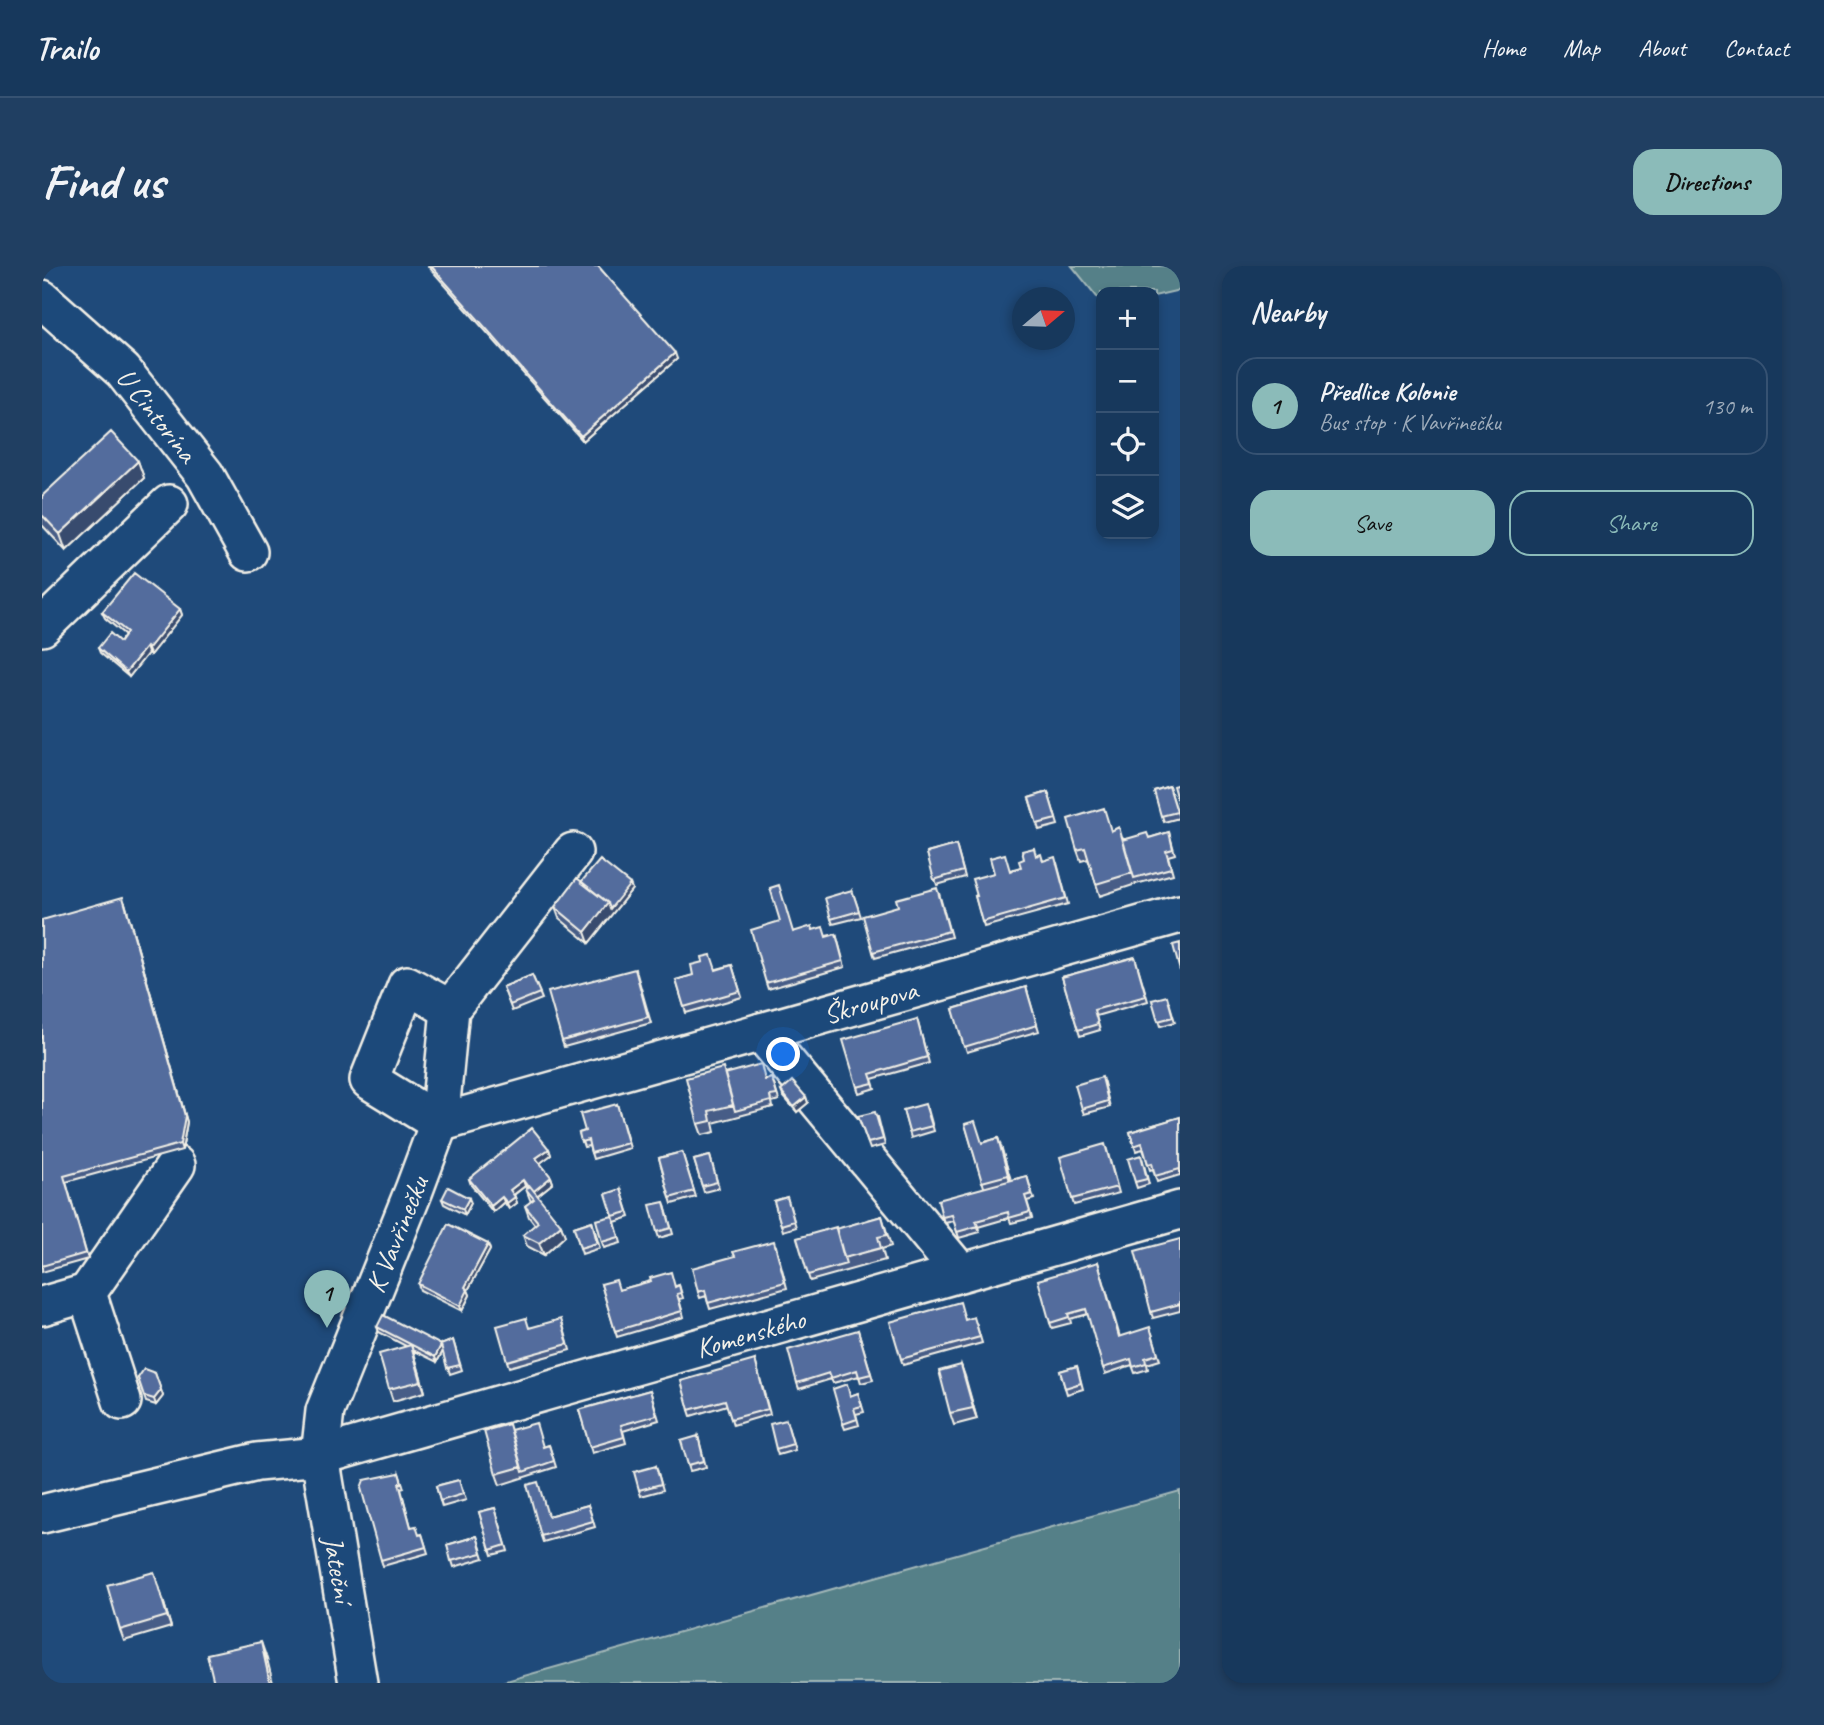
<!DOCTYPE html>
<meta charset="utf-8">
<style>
:root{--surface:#17385c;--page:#203f62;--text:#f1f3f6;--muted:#9eacbb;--line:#365272;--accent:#8bbbb9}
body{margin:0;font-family:Caveat,sans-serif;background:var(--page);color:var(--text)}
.controls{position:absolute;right:21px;top:21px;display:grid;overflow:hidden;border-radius:14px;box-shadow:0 4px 10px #0003}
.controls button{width:63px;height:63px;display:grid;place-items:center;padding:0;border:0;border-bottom:2px solid var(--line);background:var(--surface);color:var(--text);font:35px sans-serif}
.compass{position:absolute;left:970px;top:21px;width:63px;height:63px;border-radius:50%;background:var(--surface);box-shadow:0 4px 10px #0003;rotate:71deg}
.you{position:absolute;left:742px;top:789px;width:24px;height:24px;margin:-18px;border:5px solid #fff;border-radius:50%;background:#1a73e8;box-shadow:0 0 0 10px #1a73e833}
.badge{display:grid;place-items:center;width:46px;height:46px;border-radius:50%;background:var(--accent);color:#111;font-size:23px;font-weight:700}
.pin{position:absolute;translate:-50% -58px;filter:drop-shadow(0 2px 4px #0008)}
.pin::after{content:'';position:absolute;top:37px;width:24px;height:21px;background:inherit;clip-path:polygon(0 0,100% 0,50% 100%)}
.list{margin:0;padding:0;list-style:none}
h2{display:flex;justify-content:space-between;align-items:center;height:91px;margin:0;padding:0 28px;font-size:30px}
h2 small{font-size:23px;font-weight:400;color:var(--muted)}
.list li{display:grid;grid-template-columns:46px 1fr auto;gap:21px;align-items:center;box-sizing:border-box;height:98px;margin:0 14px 14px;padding:0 14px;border:2px solid var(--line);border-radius:21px}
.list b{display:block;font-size:26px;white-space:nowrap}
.list p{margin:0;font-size:23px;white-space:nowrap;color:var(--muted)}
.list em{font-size:23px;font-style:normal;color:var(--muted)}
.actions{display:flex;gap:14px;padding:21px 28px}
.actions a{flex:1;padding:16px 0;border:2px solid var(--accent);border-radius:21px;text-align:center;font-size:24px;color:var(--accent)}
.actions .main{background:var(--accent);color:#111}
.icon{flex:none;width:38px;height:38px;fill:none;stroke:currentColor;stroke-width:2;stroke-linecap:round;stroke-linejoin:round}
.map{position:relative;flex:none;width:1138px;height:1417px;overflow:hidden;border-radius:21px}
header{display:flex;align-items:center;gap:42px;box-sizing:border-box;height:98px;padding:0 35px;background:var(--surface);border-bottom:2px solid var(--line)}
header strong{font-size:33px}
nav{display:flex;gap:38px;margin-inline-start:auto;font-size:24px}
.intro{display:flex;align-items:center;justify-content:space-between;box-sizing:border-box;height:168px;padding:0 42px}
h1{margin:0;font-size:49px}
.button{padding:18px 32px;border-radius:21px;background:var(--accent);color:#111;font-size:24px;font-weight:700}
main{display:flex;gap:42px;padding:0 42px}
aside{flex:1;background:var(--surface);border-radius:21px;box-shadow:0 4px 10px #0003}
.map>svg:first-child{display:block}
.green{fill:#548088;stroke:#a4b8b8;stroke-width:2}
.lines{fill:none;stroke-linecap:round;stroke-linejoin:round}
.minor-casing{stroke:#f4f1e8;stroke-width:42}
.minor{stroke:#1f4a7a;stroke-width:37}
.wall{fill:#475d87;stroke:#f4f1e8;stroke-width:2}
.shaded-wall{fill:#394c6e;stroke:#f4f1e8;stroke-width:2}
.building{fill:#526c9d;stroke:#f4f1e8;stroke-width:2}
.labels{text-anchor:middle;stroke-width:6;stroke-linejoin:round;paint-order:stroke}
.street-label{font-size:28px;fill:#f4f1e8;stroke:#1f4a7a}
</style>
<header>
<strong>Trailo</strong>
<nav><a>Home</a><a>Map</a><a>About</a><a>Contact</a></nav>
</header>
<div class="intro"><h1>Find us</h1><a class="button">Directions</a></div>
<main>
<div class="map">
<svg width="1138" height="1417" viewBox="0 0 1138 1417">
<rect width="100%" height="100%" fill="#1f4a7a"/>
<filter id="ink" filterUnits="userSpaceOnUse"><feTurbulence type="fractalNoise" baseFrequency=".0143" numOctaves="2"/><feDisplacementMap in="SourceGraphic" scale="14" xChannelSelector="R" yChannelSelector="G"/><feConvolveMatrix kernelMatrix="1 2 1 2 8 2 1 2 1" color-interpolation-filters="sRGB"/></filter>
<g filter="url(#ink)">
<path class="green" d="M1030,0H1138V24L1112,30V26H1059V36Z
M1138,1225V1417H457Z"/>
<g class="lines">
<g class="minor-casing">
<g id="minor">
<path id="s1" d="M0,33L81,105L163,209L206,286"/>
<path d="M0,361L127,238"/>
<path d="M719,766L918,1006"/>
<path id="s2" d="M397,857L1138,648"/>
<path d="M397,857L327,814L365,719L408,743"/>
<path d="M0,1040L45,1027"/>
<path d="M80,1135L45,1027L134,899"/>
<path id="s3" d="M0,1248L215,1196L278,1190L1138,944"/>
<path id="s4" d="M316,1417L278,1190L283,1145L372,924L397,857L408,743L531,586"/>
</g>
</g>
<use href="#minor" class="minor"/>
</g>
<path class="wall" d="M386,0H556L635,93L541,175Z
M96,195L102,212L24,285L0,259V249Z
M138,343L140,349L108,389L106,387L87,411L58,387L56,382L78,376L83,369L63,352L60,346Z
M1127,520L1137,552L1122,556L1112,525Z
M1006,526L1016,559L997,564L987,532Z
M1069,565L1082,573L1107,572L1127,566L1133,588L1126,590L1131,608L1094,618L1058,630L1046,593L1039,595L1035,584Z
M914,579L923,611L895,619L885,587Z
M994,590L1001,595L1015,597L1026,638L942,661L933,630L968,604L979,601Z
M539,616L588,618L590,623L547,677L517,652L513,641Z
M810,624L819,651L791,658L789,653Z
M897,627L909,671L833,692L831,686L856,640Z
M83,637L145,856L140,884L24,916L46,993L0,1006V654Z
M771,664L784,670L794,668L803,701L726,723L724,717L751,666Z
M1093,691L1106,735L1054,750L1058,764L1038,770L1020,711Z
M690,699L700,731L644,747L634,714Z
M595,708L609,757L522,781L520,775Z
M490,709L500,733L470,745L461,721Z
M984,721L997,765L925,786L911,743Z
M1110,734L1127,736L1133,756L1119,760Z
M875,753L887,797L830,813L833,822L817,827L815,821Z
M683,808L724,813L730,812L737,834L730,836L731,841L671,857L673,866L660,869L656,858Z
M1062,817L1068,841L1042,848L1040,843Z
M739,825L764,831L766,837L755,846L741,830Z
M575,838L588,882L551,893L547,880L542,881L537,867L543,865Z
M886,843L892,865L869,872L861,844Z
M816,850L836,851L843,879L828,883Z
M1138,851V909L1115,916L1111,903L1108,904L1101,883L1094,885L1088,866Z
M923,858L940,877L956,872L969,914L985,910L992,933L985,935L990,952L969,957L967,952L936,961L938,966L917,972L912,955L903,957L900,951L942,921Z
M507,883L509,889L498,897L509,911L511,917L495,930L519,959L523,970L502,989L485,980L481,969L493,959L487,951L483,940L489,936L484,923L485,922L483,920L472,929L475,937L467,943L462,936L451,946L429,919L427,913Z
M1065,884L1077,927L1032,939L1030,933Z
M640,886L654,931L630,938L617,892Z
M668,890L677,922L662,926L652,894Z
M1101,895L1107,918L1095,922L1093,916Z
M579,923L588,951L573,956L579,977L562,982L560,976L571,950Z
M745,931L754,961L741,965L732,935Z
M400,933L429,937L423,949L402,938Z
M622,936L631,968L617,972L615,966Z
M840,950L849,980L840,983L843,994L768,1015L766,1009L795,963Z
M550,955L558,982L540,988L532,961Z
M1138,973V1045L1111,1052L1109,1046Z
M446,978L448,984L426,1024L428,1029L420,1045L378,1024L376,1018Z
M734,980L745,1022L668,1043L664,1030L658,1032L656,1026Z
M1056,996L1078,1071L1110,1067L1118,1094L1105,1098L1106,1103L1093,1107L1090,1099L1063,1108L1046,1048L1028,1053L1029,1057L1010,1062L1008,1057Z
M609,1015L634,1020L637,1019L641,1032L637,1033L642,1051L575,1071L559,1018L577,1024Z
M923,1054L934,1057L940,1077L861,1099L859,1093Z
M521,1059L528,1084L467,1101L465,1095L487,1062Z
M335,1061L399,1079L411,1074L420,1104L408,1108L401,1085L395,1096L371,1084L383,1126L351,1135L347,1123L364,1080L337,1066Z
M816,1064L831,1114L819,1117L817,1110L791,1117L789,1113L757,1123L755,1117Z
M713,1094L728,1148L691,1159L685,1139L649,1150L647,1144Z
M919,1099L935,1153L912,1159L908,1147Z
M1035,1100L1041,1123L1025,1128L1018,1105Z
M113,1107L121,1130L114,1139L104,1136L96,1112Z
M608,1124L617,1154L581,1165L584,1177L550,1187L537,1144Z
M816,1127L822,1146L814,1148L817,1159L803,1163L801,1158L809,1130Z
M744,1154L753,1184L736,1189L734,1183Z
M469,1164L501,1181L507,1179L514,1201L458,1219L454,1208Z
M656,1170L664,1201L648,1205L646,1199Z
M614,1200L621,1224L599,1230L597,1224Z
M357,1207L362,1222L359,1223L369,1261L377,1269L380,1268L386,1287L341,1300L339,1294Z
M417,1214L424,1234L400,1241L394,1220Z
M546,1239L553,1261L501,1276L499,1270L506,1250Z
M453,1242L466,1285L450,1289L437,1246Z
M435,1270L442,1292L412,1301L405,1279Z
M116,1317L129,1361L82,1375L78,1364Z"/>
<path class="shaded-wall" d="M633,87L635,93L541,175L539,170Z
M96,195L102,212L24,285L18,268Z
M138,343L140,349L108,389L106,383Z
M104,381L106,387L87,411L84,406Z
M588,618L590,623L547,677L543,666L566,637Z
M83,637L145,856L140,884L138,878Z
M764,831L766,837L755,846L752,841Z
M956,872L960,883L970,920L966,909Z
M507,883L509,889L497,898L494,892Z
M509,911L511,917L492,932L490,926Z
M481,914L483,920L470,930L468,924Z
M460,931L462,936L451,946L449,940Z
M473,931L475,937L467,943L465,937Z
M427,932L429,937L423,949L421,943Z
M519,959L523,970L502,989L497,977Z
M446,978L448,984L426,1024L428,1029L420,1045L418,1040L423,1021Z
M369,1079L373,1090L383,1126L379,1115Z
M399,1079L401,1085L395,1096L393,1091Z
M919,1099L923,1110L935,1153L931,1142Z
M119,1124L121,1130L114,1139L112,1133Z
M112,1306L116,1317L129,1361L125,1350Z
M219,1376L225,1393L231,1417H228Z"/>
<path class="building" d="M389,0H556L633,87L539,170Z
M69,166L96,195L18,268L0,249V230Z
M92,307L138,343L106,383L104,381L84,406L56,382L68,367L78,376L85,366L60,346Z
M1138,518V544L1131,520Z
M1127,520L1135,546L1119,550L1112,525Z
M1006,526L1014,553L995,558L987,532Z
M1062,542L1069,565L1077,561L1090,607L1054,618L1043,582L1035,584L1026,553Z
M1127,566L1131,583L1124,585L1129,602L1092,612L1081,574L1105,567L1107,572Z
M914,579L921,605L892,614L885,587Z
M992,582L994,590L999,588L1001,595L1013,591L1024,632L940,656L933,630H935L930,613L952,607L948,592L963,588L968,605L979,601L977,595L982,593L980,585Z
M558,594L588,618L568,643L566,637L539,616Z
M535,612L566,637L543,666L513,641Z
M737,619L751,666L770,660L771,664L781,661L784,671L794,668L801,695L724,717L709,664L738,655L728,622Z
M895,622L907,665L831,686L821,650L856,640L854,633Z
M810,624L817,645L789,653L783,632Z
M81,631L143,850L138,878L22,910L44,987L0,1000V654Z
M1138,677V705L1131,679Z
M669,689L674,704L690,699L698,725L642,741L634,714L651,709L649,699L661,696L660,691Z
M1093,691L1104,730L1052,744L1056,758L1036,764L1020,711Z
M593,703L606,751L520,775L506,726Z
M490,709L498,727L468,739L461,721Z
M984,721L995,759L922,781L911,743Z
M1125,730L1131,751L1116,755L1110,734Z
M875,753L885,791L828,808L831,817L815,821L801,774Z
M719,798L723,814L730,812L735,829L728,830L729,835L693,845L683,808Z
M681,802L691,839L667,845L669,855L656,858L644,812Z
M1060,811L1066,835L1040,843L1033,819Z
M750,815L764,831L752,841L739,825Z
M575,838L586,877L549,887L546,874L539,876L537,867L543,865L538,848Z
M883,838L890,860L867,866L861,844Z
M833,846L841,873L826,877L816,850Z
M1138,851V903L1113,910L1110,897L1106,898L1100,877L1092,880L1088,866Z
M933,855L940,877L956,872L966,909L940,916L923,858Z
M490,862L507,883L494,892L509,911L492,925L488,920L486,921L481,914L468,924L473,931L465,937L460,931L449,940L427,913Z
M1063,878L1075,921L1030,933L1018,891Z
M640,886L652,925L628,932L617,892Z
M1099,889L1105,913L1093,916L1086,893Z
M668,890L675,916L660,920L652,894Z
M985,910L990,928L983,930L988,946L967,952L966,946L934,955L936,960L915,966L910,949L900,951L896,934Z
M488,920L519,959L497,977L481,969L496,956L483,940L492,933L484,923Z
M406,921L427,932L421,943L400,933Z
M579,923L586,946L571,950L564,928Z
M745,931L752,955L739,959L732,935Z
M622,936L629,962L615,966L608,939Z
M571,950L577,971L560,976L554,954Z
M840,950L845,969L836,971L839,982L802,992L794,963Z
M550,955L555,977L538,982L532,961Z
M406,958L446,978L423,1021L426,1024L418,1040L376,1018Z
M794,961L804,998L766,1009L755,972Z
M1138,973V1038L1109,1046L1093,985Z
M732,975L743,1016L666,1037L663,1024L656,1026L650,1002L693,990L691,986Z
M1056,996L1077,1071L1108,1061L1116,1088L1103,1092L1104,1097L1091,1101L1089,1093L1061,1102L1044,1043L1026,1048L1027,1051L1008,1057L996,1014Z
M629,1006L633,1021L637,1019L639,1027L635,1028L640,1045L573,1065L559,1018L574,1014L577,1024L609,1015L608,1012Z
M918,1036L923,1054L932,1051L938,1071L859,1093L848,1056Z
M341,1049L399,1079L411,1074L418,1099L405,1102L399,1079L393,1091L335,1061Z
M484,1052L487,1062L519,1053L526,1078L465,1095L455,1060Z
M816,1064L829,1108L817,1111L815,1104L789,1112L787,1107L755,1117L746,1084Z
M369,1079L379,1115L347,1123L337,1088Z
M713,1094L726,1143L689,1153L683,1134L647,1144L639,1115Z
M919,1099L931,1142L908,1147L897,1105Z
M1035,1100L1039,1117L1023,1122L1018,1105Z
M102,1103L113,1107L119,1124L112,1133L102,1130L96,1112Z
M805,1118L808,1130L816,1127L820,1140L812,1142L815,1153L801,1158L791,1123Z
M608,1124L615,1149L579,1159L582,1171L548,1181L537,1144Z
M744,1154L751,1178L734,1183L728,1158Z
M494,1157L501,1181L507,1179L512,1195L481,1206L469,1164Z
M467,1158L479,1201L454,1208L442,1165Z
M656,1170L662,1195L646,1199L639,1175Z
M614,1200L619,1218L597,1224L592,1206Z
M357,1207L360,1217H357L369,1261L374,1260L377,1269L380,1268L384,1281L339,1294L319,1222L322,1214Z
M417,1214L421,1228L398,1235L394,1220Z
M496,1216L506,1250L546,1239L551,1255L499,1270L485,1219Z
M453,1242L464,1279L448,1284L437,1246Z
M435,1270L440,1287L409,1295L405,1279Z
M112,1306L125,1350L78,1364L65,1319Z
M219,1376L228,1417H172L165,1388Z"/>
</g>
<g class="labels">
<g class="street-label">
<text dy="10" stroke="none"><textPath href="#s1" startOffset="164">U Cintorína</textPath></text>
<text dy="10" stroke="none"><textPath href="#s2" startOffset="448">Škroupova</textPath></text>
<text dy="10" stroke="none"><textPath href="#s4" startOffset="466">K Vavřinečku</textPath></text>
<text dy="10" stroke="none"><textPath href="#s3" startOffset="732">Komenského</textPath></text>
<text transform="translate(297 1303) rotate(80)" y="10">Jateční</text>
</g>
</g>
</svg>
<div class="controls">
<button>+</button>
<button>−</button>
<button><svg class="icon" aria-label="locate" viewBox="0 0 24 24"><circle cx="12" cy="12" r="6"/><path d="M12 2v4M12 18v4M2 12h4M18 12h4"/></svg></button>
<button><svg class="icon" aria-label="layers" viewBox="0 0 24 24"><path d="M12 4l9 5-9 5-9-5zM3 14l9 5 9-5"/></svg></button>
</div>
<svg class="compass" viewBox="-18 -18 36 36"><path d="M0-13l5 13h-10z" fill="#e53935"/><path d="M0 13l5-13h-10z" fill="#9eacbb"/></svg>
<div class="you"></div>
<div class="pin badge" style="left:285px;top:1062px">1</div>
</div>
<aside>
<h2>Nearby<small></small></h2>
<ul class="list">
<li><span class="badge">1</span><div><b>Předlice Kolonie</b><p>Bus stop · K Vavřinečku</p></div><em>130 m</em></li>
</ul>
<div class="actions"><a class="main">Save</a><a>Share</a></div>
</aside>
</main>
